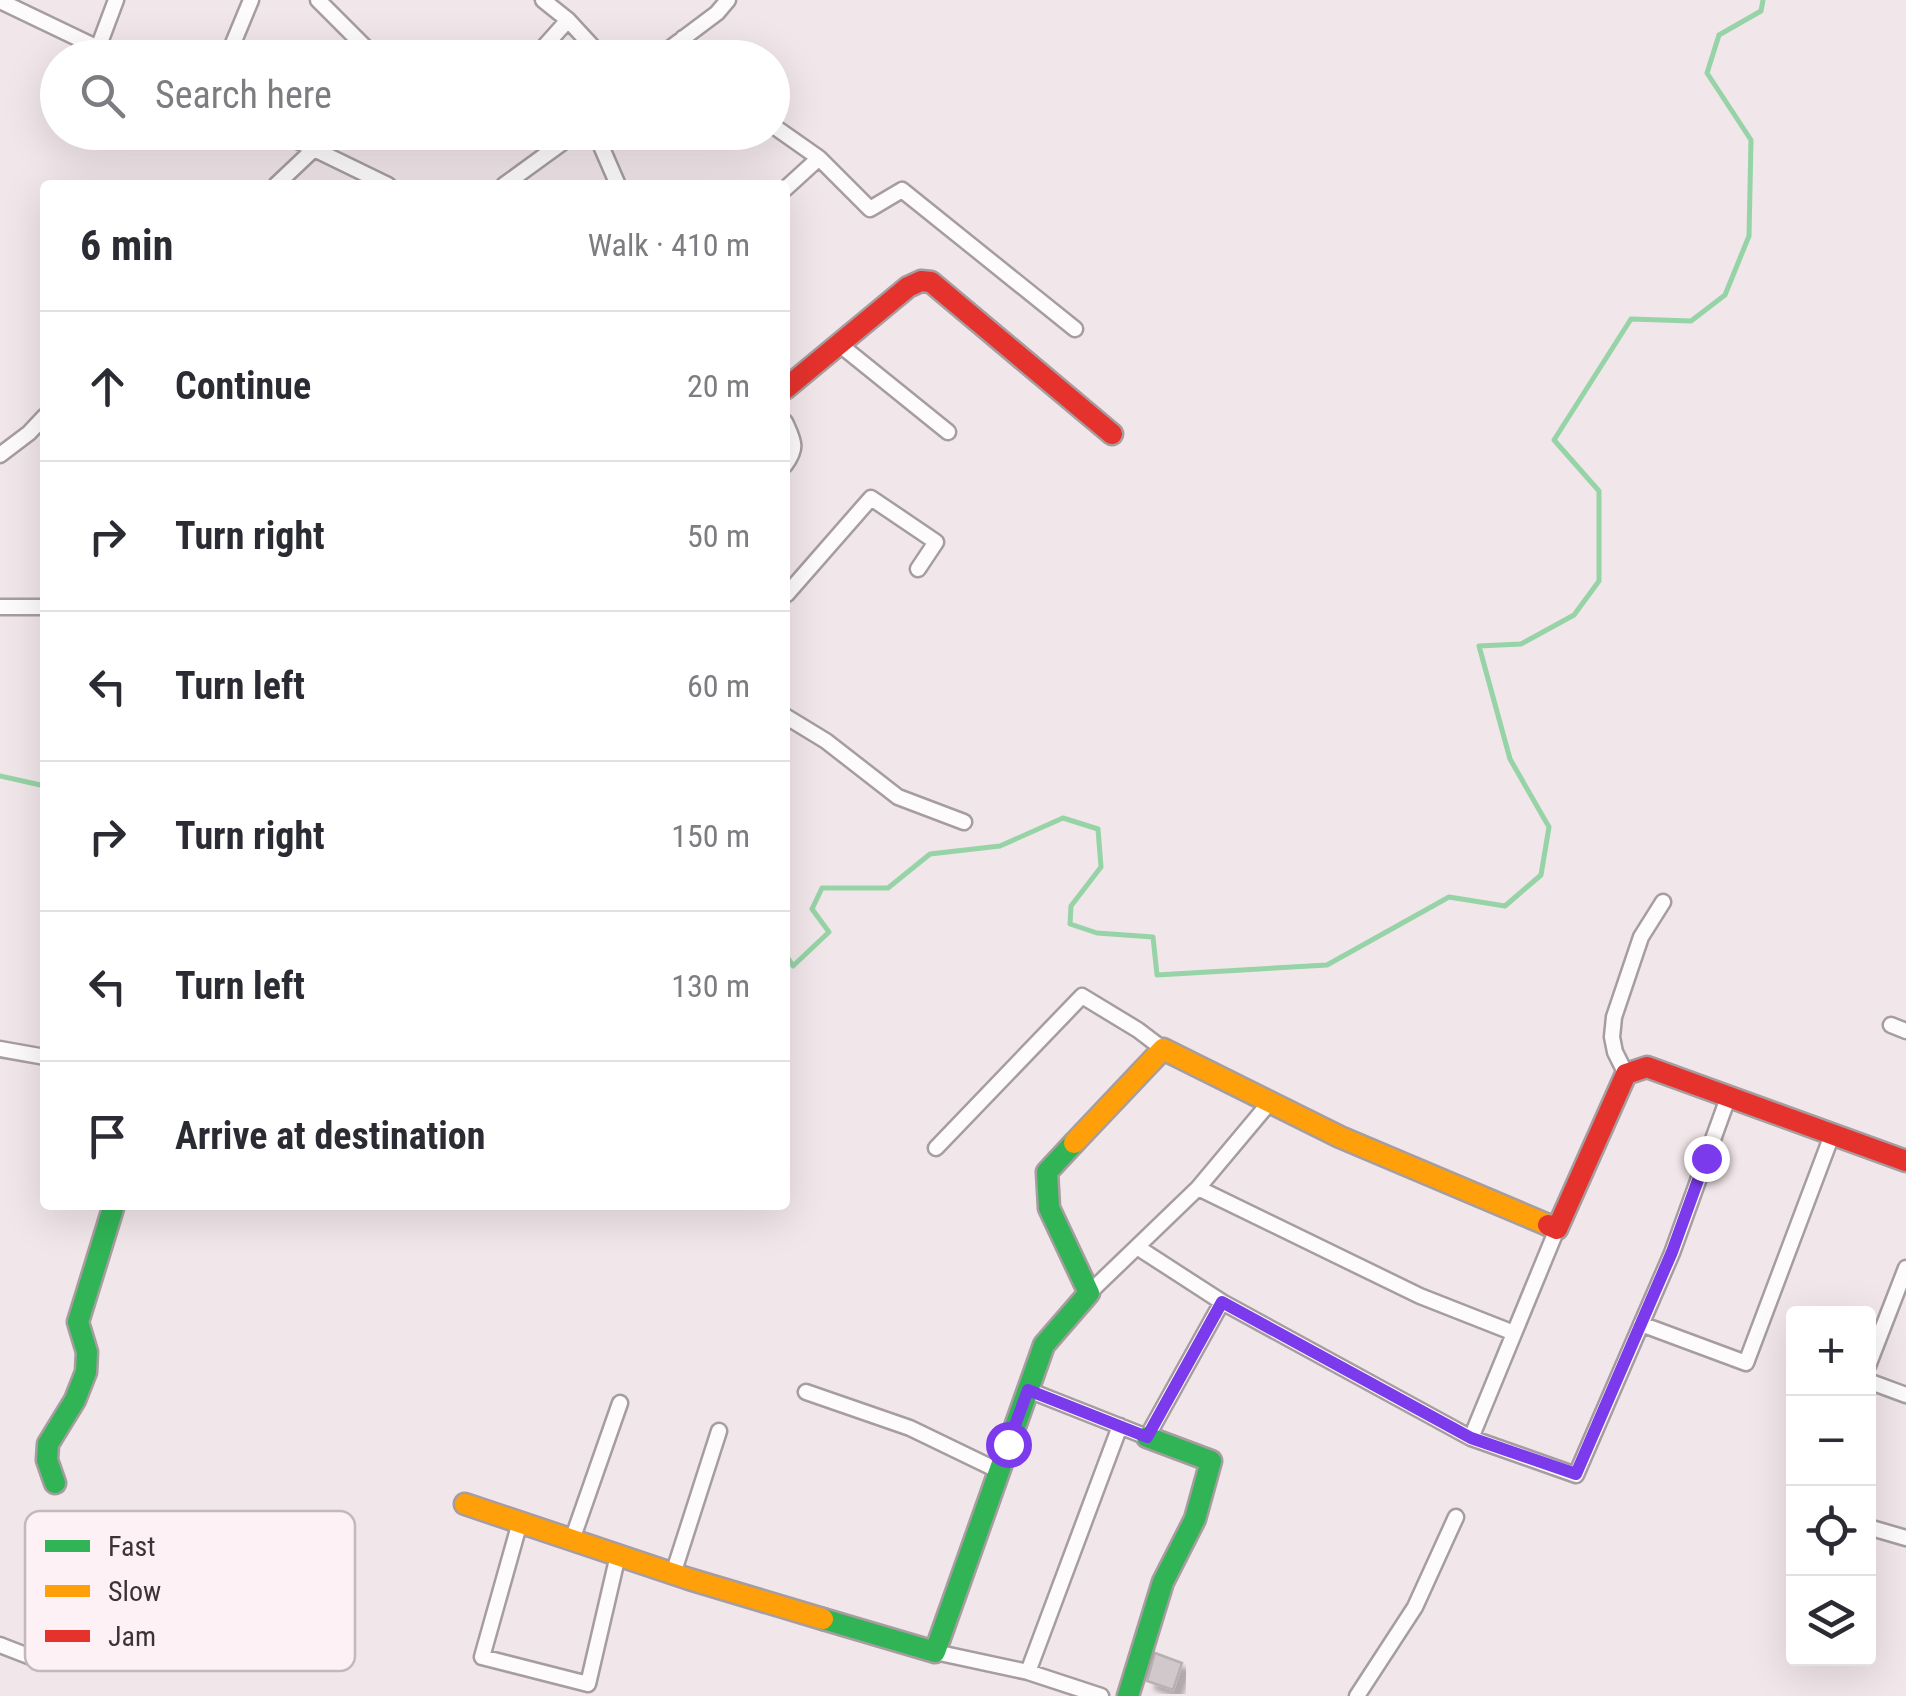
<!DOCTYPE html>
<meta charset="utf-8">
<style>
:root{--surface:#fff;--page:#f7f7f7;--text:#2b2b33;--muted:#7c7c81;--line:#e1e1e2}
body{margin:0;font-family:"Roboto Condensed",sans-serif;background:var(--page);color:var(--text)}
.controls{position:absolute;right:30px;bottom:30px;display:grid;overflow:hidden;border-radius:10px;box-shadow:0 10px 40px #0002}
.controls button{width:90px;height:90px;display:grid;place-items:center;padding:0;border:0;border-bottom:2px solid var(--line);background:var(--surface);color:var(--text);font:50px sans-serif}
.stop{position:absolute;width:30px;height:30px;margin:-22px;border:8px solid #7c3aed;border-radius:50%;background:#fff}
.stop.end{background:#7c3aed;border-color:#fff;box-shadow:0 2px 10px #0008}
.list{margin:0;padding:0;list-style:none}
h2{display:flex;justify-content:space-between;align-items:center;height:130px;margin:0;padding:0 40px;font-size:42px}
h2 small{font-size:32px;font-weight:400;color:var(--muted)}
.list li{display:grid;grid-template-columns:65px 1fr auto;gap:30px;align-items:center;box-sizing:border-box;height:150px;padding:0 40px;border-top:2px solid var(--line)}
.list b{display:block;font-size:38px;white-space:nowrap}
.list em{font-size:32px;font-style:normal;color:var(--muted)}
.icon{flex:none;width:55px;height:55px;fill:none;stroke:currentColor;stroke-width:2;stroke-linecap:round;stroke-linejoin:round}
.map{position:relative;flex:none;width:1906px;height:1696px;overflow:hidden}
.search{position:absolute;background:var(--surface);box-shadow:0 10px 40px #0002;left:40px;top:40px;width:750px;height:110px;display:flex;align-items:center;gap:25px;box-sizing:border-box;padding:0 35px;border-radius:55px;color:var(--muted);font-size:38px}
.panel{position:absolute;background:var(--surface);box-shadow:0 10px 40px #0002;left:40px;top:180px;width:750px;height:1030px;border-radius:10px}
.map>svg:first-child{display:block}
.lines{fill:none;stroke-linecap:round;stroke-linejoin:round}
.stream{stroke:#96d3a6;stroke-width:5}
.building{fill:#d0c8ca;stroke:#b8b0b2;stroke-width:2.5;filter:url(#shadow)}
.street-casing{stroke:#a69da0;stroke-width:19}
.fast-casing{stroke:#a69da0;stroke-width:25}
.slow-casing{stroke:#a69da0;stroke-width:25}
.jam-casing{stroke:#a69da0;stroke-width:25}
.street{stroke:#fdfbfc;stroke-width:14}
.fast{stroke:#30b455;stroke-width:20}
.slow{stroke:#ff9f0a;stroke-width:20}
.jam{stroke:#e5322d;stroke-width:20}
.route{stroke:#7c3aed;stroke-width:12}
.key{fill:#fdf1f5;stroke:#c3b8bb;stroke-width:2.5}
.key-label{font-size:28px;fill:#3b3335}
</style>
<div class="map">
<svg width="1906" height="1696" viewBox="0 0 1906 1696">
<defs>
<filter id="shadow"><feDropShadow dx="8" dy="8" stdDeviation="2.5" flood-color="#0004"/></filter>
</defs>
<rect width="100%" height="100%" fill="#f1e6e9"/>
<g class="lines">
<path class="stream" d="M0,776L45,786
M785,953L793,966L829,932L812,909L822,888H888L930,854L1000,846L1063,818L1098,829L1101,867L1071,906L1070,924L1097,933L1153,937L1157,975L1327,965L1449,897L1505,906L1541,875L1549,827L1510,759L1479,646L1521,644L1574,615L1599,581V491L1554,440L1631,319L1691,321L1725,295L1749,236L1751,140L1707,73L1719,35L1761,11L1763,0"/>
</g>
<path class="building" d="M1155,1653L1182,1663L1173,1690L1147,1681Z"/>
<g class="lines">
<g class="street-casing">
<path id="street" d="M318,0L369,51
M543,0L568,20L603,58
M0,1L119,58
M683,38L701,58
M98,48L116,0
M227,58L251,0
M534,58L568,20
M657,58L717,13L728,0
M772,125L819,158
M279,132L388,185
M595,132L618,185
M276,185L314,149
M504,185L577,132
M785,189L819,158L870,209L902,190L1075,329
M839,344L948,432
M785,422C794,442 798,447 785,465
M0,455L29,433L45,416
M785,592L787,594L871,498L936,542L918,569
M0,607H45
M785,716L826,741L898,797L964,822
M1891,1025L1906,1031
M0,1049L45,1057
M1626,1074L1615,1052L1612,1037L1614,1017L1641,937L1663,902
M936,1148L1082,996L1138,1030L1163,1049
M1198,1188L1420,1296L1514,1333
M1557,1229L1471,1438L1576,1475L1672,1253L1729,1095
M1089,1293L1198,1188L1270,1102
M1222,1302L1471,1438
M1641,1324L1746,1363L1832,1135
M1868,1366L1906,1268
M1868,1381L1906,1395
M1028,1390L1147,1437L1222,1302L1137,1247
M806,1392L910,1428L999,1471
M520,1522L482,1657L588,1684L618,1555
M1868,1527L1906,1538
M572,1540L620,1403
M673,1574L719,1431
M0,1645L36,1659L44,1653L54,1559
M935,1652L1028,1672L1101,1696
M1028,1672L1120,1426
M1357,1696L1415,1607L1456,1517"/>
</g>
<g class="fast-casing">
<path id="fast" d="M55,1483L47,1460L48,1444L75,1400L86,1372L87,1352L78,1322L114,1205
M823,1619L935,1652L1044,1345L1089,1293L1049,1208L1047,1172L1074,1143
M1128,1696L1163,1582L1195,1519L1211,1461L1147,1437"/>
</g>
<g class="slow-casing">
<path id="slow" d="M1074,1143L1163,1049L1340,1137L1548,1225
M465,1504L689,1579L823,1619"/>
</g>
<g class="jam-casing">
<path id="jam" d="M785,389L908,287L921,281L931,282L1112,434
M1548,1225L1557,1229L1626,1074L1647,1067L1906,1161"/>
</g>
<use href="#street" class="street"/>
<use href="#fast" class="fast"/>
<use href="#slow" class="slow"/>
<use href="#jam" class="jam"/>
</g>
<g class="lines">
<path class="route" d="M1008,1444L1028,1390L1147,1437L1222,1302L1471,1438L1576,1474L1672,1252L1706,1158"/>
</g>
<rect x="25" y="1511" width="330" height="160" rx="15" class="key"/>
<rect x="45" y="1540" width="45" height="12" fill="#30b455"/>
<rect x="45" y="1585" width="45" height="12" fill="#ff9f0a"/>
<rect x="45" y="1630" width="45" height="12" fill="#e5322d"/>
<g class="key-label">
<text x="108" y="1556">Fast</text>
<text x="108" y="1601">Slow</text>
<text x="108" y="1646">Jam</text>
</g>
</svg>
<div class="controls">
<button>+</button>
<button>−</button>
<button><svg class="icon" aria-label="locate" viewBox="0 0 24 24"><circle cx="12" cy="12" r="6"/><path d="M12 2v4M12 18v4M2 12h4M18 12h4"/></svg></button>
<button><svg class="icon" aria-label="layers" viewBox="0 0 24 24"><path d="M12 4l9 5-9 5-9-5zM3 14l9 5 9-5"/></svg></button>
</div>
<div class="stop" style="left:1008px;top:1444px"></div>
<div class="stop end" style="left:1706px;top:1158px"></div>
<div class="search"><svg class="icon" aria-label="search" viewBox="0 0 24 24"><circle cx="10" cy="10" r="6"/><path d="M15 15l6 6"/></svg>Search here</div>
<section class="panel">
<h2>6 min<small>Walk · 410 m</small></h2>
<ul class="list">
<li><svg class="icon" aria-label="ahead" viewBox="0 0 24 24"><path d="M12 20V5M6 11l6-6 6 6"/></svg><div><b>Continue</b></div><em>20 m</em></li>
<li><svg class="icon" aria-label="right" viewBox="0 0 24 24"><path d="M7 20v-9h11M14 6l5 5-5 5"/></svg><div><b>Turn right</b></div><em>50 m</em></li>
<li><svg class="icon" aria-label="left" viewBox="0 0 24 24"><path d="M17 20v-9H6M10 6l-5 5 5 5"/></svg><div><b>Turn left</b></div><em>60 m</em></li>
<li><svg class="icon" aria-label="right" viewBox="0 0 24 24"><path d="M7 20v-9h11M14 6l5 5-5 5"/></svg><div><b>Turn right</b></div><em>150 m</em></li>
<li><svg class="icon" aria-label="left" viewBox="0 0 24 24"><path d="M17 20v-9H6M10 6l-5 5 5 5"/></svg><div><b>Turn left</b></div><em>130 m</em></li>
<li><svg class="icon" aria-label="arrive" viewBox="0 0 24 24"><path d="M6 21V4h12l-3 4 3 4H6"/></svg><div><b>Arrive at destination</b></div></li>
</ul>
</section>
</div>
